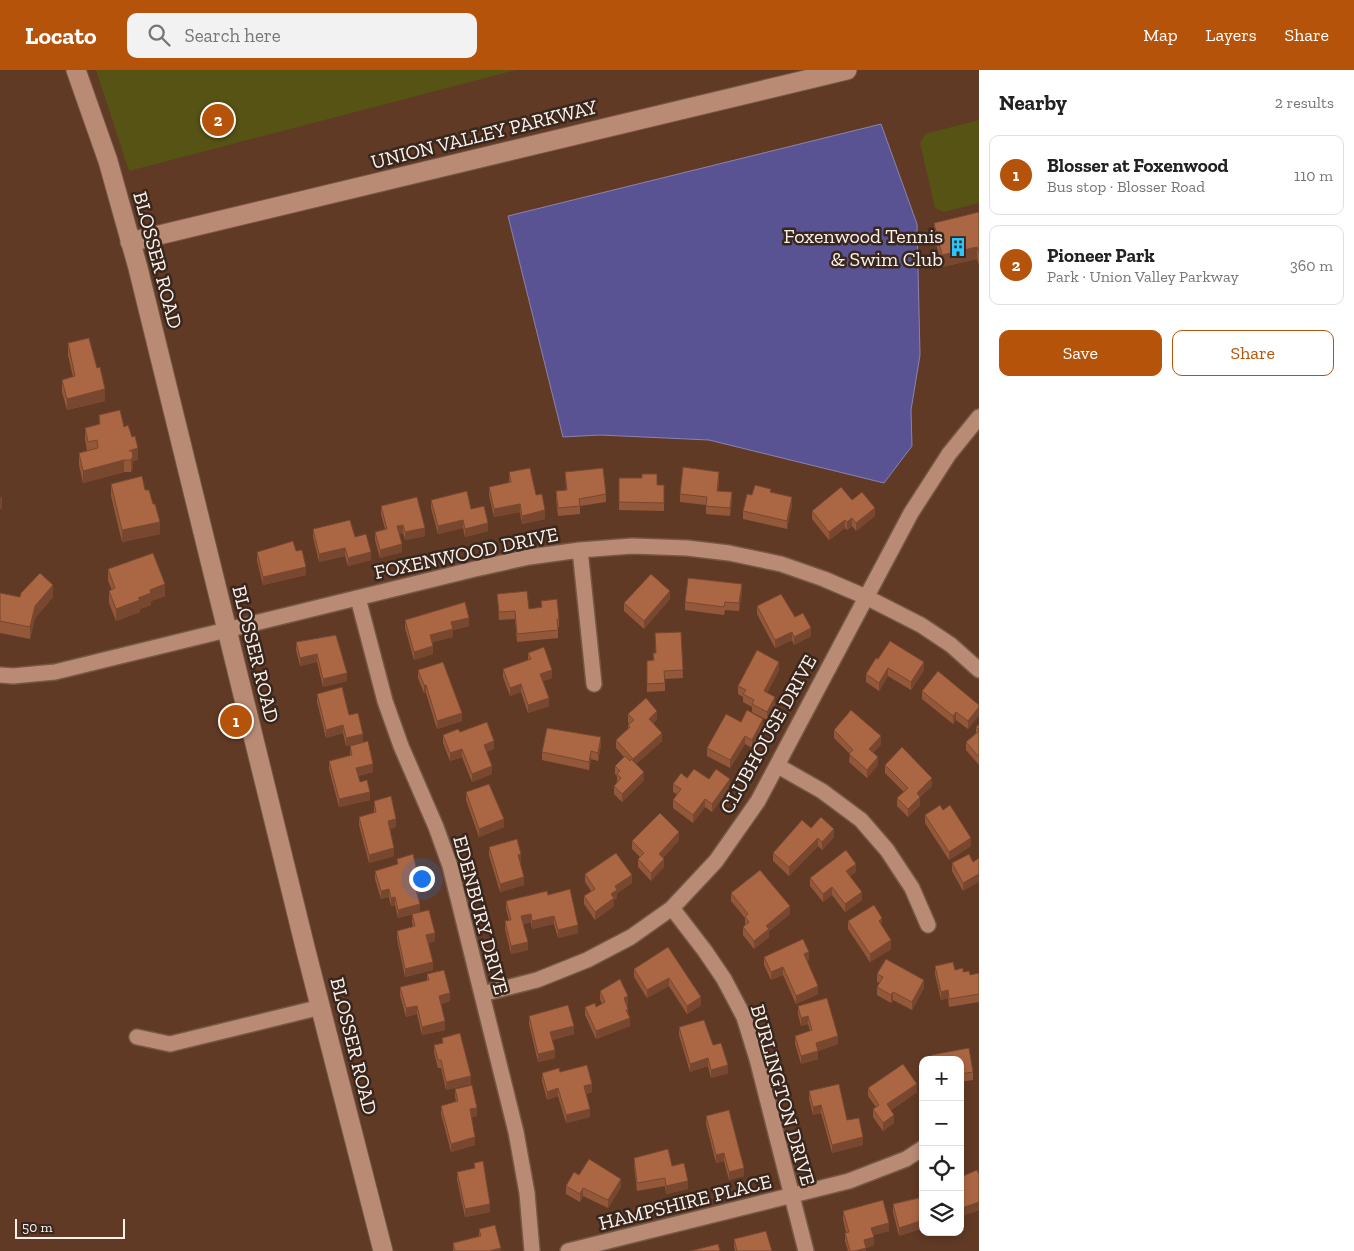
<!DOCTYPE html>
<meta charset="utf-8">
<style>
:root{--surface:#fff;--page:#f2f2f2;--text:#222;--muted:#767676;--line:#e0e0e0;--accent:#b45309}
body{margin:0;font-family:"Zilla Slab",serif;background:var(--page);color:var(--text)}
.controls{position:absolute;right:15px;bottom:15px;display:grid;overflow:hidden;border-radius:10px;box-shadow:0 2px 8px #0003}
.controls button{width:45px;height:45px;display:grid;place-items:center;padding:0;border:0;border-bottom:1px solid var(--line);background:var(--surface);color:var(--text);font:25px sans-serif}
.scale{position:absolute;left:15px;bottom:12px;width:110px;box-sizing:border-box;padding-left:5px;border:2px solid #fcf2ed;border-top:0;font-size:14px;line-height:18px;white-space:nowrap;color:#fcf2ed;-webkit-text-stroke:4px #39271d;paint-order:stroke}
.you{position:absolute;left:421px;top:808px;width:18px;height:18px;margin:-12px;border:4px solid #fff;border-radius:50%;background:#1a73e8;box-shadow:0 0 0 8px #1a73e833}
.badge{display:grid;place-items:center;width:32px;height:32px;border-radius:50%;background:var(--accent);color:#fff;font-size:16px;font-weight:700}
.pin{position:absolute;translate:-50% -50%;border:2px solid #fff;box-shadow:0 1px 5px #0006}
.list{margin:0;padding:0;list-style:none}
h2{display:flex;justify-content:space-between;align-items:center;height:65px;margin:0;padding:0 20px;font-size:21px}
h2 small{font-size:16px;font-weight:400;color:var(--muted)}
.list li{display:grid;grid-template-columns:32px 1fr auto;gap:15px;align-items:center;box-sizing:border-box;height:80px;margin:0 10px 10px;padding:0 10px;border:1px solid var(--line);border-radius:10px}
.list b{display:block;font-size:19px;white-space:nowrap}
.list p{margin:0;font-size:16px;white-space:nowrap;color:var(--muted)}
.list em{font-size:16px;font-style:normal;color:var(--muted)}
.actions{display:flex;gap:10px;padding:15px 20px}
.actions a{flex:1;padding:11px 0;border:1px solid var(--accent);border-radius:10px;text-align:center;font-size:18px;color:var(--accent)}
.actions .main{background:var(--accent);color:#fff}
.icon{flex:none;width:28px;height:28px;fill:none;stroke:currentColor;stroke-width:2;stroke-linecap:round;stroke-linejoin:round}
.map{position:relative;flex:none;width:979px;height:1181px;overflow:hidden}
header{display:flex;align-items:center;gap:30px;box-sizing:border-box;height:70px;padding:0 25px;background:var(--accent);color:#fff}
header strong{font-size:24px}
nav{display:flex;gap:28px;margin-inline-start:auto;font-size:18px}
.search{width:350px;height:45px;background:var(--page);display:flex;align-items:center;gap:12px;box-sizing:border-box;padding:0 18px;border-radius:10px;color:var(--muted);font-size:19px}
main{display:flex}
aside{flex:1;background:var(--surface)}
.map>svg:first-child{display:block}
.green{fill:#565315}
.water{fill:#5a5393;stroke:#8b83ae}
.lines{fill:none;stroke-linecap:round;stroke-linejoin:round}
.minor-casing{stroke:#755746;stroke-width:18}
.tertiary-casing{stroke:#755746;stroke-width:21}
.minor{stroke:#b98b75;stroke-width:15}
.tertiary{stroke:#b98b75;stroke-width:19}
.wall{fill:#93583a}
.shaded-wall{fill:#78472f}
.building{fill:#ab6643;stroke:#78472f}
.labels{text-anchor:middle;stroke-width:5;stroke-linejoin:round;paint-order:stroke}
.street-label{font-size:20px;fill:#fcf2ed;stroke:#39271d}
.poi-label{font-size:20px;fill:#fcf2ed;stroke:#39271d;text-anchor:end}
</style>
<header>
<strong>Locato</strong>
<div class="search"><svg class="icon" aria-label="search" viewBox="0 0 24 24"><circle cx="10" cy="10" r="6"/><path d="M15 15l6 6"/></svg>Search here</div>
<nav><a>Map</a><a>Layers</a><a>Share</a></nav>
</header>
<main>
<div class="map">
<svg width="979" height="1181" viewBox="0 0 979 1181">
<rect width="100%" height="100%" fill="#613a25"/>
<path class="green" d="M96,0H516L129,101Z
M979,50V133L944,142L935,138L920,73L925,64Z"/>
<path class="water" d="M881,54L917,154L920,285L911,340L912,376L884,413L709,370L600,365L563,367L508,146Z"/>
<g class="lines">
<g class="minor-casing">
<path id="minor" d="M580,480L594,614
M358,528L385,631L401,676L436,757L450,796L516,1062L527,1123L532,1181
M0,605L13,606L55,602L475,499L529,487L580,480L632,476L687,478L729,483L781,494L824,509L866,527L921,555L951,575L979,600
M778,696L822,721L861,750L887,780L912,818L928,855
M672,838L705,881L724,909L744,947L757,989L806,1181
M482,924L537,910L587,890L631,867L672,838L716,791L758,731L911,443L949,384L979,347
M137,967L170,974L321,937
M568,1181L849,1111L906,1089L923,1078"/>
</g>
<g class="tertiary-casing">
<path id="tertiary" d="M76,0L108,91L138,198L306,881L383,1181
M130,172L847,0"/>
</g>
<use href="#minor" class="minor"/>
<use href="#tertiary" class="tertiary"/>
</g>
<path class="wall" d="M979,142V195L977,189L942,197L934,165V153Z
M68,273L105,331L67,340L62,322V310L73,307L68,285Z
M99,345L124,357L138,390L133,391V398L131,402H124L83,413L79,395V383L87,381L85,370V358L99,354Z
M509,402L536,425L545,449L522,454L520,442L494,447L489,425V417L509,413Z
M565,402L606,424V432L580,436V444L558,446L556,429V421L566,420Z
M619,408L657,415H664V441L619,440Z
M719,410L718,421L732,430L730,446L706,444V435L680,432V424Z
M111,414L145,420L153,434L160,464L122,472L111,426Z
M771,422L792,435L787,459L743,449V441L752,425Z
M431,430L471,439L488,461L465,467L463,458L438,464L431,438Z
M852,430L875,446L856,461L852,456L847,460L845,458L829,470L812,449V441Z
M381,436L425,466L405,470L403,463L399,464L402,482L380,488L375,470V462L385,459L381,444Z
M313,459L355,467L371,490L348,496L345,486L319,492L313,467Z
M296,481L306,505L263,515L257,491V482Z
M108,499L165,526L151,531V535L140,539V542L116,551L109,533V521L112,520L108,511Z
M742,522L739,541L725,540L724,545L685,540V532Z
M0,523L20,527H53L35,548L30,569L0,563Z
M497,524L529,539L541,537V531L559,549V557H558V568L517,572L515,549L499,550Z
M670,529L644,559L624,541V533Z
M757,536L795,547L811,566L794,575L792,570L775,578L757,544Z
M405,550L469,556L453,560V567L432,572L433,584L414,590L405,558Z
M681,562L683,608L665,609V621L647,622V591L654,590L656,583Z
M296,572L347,603V611L323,617L317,592L300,596L296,580Z
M528,583L552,608L543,611L549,636L528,643L521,622L510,626L503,607V599L528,590Z
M878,589L924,600L911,620L888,606L879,621L866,612V604Z
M418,600L462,651L437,659L426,623H424L418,608Z
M779,600L767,623L775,635L767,650L752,642V637L743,632V627L738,624V616Z
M922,621L979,635V645L968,659L956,650L953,654L922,629Z
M317,624L349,645L363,672L346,676L343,663L326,668L317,632Z
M628,644L657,649L653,653L662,671L636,694L644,710L622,732L614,724V716L617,712V706L615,704V696L624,687L616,678V670L628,659V655L630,654L628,653Z
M741,652L763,657L752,678L745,674L730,698L707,686V678Z
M979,654V695L966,680V672L976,664V657Z
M834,660L881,674L873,683L878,695L867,708L849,692L850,684L834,668Z
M460,662L494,679L486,682L492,704L472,712L462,687L450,691L443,673V665Z
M601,675L598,691L591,689L589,700L542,690V682Z
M350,676L373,702L358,706L360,712L370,730L339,737L329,699V691L350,685Z
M885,695L932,716L920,727V735L908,747L897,736V728L904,722L885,703Z
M687,708L709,709L730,717L712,742L705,737L693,753L673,738V730L677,724L673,722V714Z
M466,722L504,757L479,767L466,730Z
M374,731L396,757L390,759L394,786L369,793L359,755V747L374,743Z
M943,740L971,776L949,790L925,753V745Z
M811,758L834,767L822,780L818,776L789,806L773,791V783Z
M679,770L663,788L664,797L651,811L638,797V789L640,787L632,779V771Z
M489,777L521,792L520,793L524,815L500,822L489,785Z
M397,789L420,823L417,824L420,842L398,848L395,835L391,836L389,827L381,829L375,809V801L397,794Z
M973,792L963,821L952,801V793Z
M856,802L850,806L862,830L845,842L832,825L823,832L810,816V808Z
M585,804L632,813L617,823V828L614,830V836L595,850L584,834V826L591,821L585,812Z
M731,823L790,844L769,861V867L754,879L743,865V857L745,855V848L731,831Z
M548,825L578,863L558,868L554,854L532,859L531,852L523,854L528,880L511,884L505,859V851L509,850L506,839V831Z
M412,844L435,871L428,873L433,900L405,907L397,869V861L413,857L412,852Z
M848,851L882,856L891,879L870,892L848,859Z
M668,877L701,935L687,944L669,916L647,928L634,907V899Z
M764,887L809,890L807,891L818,924L796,934L783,905L771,910L764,895Z
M935,896L963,902L970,905L979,903V932L949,937L948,928L941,930L935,904Z
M427,904L450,931L441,934L445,960L422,965L417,944L406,947L400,925V917L427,911Z
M877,904L924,918L912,940L893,930L891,933L877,925V917L880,913L877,912Z
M600,921L628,934L627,935L630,956L596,969L585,945V937H596L602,934L600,929Z
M798,936L838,974L818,981V989L801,994L795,974V966L810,961L808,954L801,956L798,944Z
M529,946L574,964L552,970L555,988L538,992L529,954Z
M679,957L713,975L728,1003L711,1008L708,996L690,1002L679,965Z
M442,968L471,1014L446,1020L441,998H438L434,983V975L442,973Z
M969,978L973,1002V1010L960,1012V990H931V985Z
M560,1002L592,1022L586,1024L590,1047L566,1053L558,1026L547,1030L542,1011V1003Z
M868,1018L917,1022L891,1040L894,1053L883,1061L873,1047V1039L876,1037L868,1026Z
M455,1019L477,1046L471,1047L475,1075L451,1082L441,1044V1036L456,1031L455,1027Z
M809,1021L863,1075L832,1083L821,1043L813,1045L809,1029Z
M706,1046L744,1106L729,1110L724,1091L716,1093L706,1054Z
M634,1088L672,1096L688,1119L666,1124L665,1116L637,1121L634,1096Z
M474,1093L490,1142L465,1147L457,1110V1102L474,1099Z
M960,1100L963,1106L979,1104V1140L962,1146L960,1140Z
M579,1105L621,1117L608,1138L583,1126L580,1132L566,1124V1116Z
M923,1112V1158L899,1166L893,1142V1134L921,1127L919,1121V1113Z
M843,1141L889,1161L873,1165L874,1175L866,1178V1181H848L845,1171V1163L846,1162L843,1149Z
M479,1159L501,1181H453V1173L479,1166Z
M734,1169L772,1181H735L734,1177Z"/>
<path class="shaded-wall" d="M977,177V189L942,197V185Z
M105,319V331L67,340V329Z
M138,378V390L133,391V398L131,402V390L129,381Z
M124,390V402L83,413V401Z
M719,402V410L717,429V421Z
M732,422V430L730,446V438Z
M2,426V438L0,440V428Z
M792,427V435L787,459V451Z
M520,434V442L494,447V439Z
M875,438V446L856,461V453Z
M545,440V449L522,454V446Z
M852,448V456L847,460V452Z
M463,450V458L438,464V456Z
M845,450V458L829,470V462Z
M160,452V464L122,472V460Z
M488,453V461L465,467V459Z
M403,455V463L397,464V456Z
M425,458V466L405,470V462Z
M402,474V482L380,488V480Z
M345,478V486L319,492V484Z
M371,482V490L348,496V488Z
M306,497V505L263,515V507Z
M165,514V526L151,531V535L140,539V542L116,551V539L138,528L150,520Z
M742,514V522L739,541V533Z
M53,515V527L35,548L30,569V557L35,536Z
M670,521V529L644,559V551Z
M469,548V556L453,560V567L430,573V565L451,552Z
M811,558V566L794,575V567Z
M792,562V570L775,578V570Z
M433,576V584L414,590V582Z
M317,584V592L300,596V588Z
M779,592V600L764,629V621Z
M924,592V600L911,620V612Z
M888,598V606L879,621V613Z
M552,600V608L540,612V604Z
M347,603V611L323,617V609Z
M521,614V622L510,626V618Z
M424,615H426V623H424Z
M775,627V635L767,650V642Z
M549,628V636L528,643V635Z
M979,637V645L968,659V651Z
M657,641V649L649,657V649Z
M956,642V650L953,654V646Z
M462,643V651L437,659V651Z
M763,649V657L752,678V670Z
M343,655V663L326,668V660Z
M662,663V671L633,697V689Z
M363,664V672L346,676V668Z
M745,666V674L730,698V690Z
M881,666V674L869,687V679Z
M601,667V675L598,691V683Z
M494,671V679L484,683V675Z
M462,679V687L450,691V683Z
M591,681V689L589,700V692Z
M878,687V695L867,708V700Z
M373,694V702L356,706V698Z
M492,696V704L472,712V704Z
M644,702V710L622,732V724Z
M932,708V716L920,727V735L908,747V739L917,723Z
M730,709V717L712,742V734Z
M370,722V730L339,737V729Z
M705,729V737L693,753V745Z
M396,749V757L388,759V751Z
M504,749V757L479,767V759Z
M834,759V767L822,780V772Z
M679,762V770L659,792V784Z
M818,768V776L789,806V797Z
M971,768V776L949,790V782Z
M394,778V786L369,793V785Z
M521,784V792L518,793V785Z
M664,789V797L651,811V803Z
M856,794V802L846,809V801Z
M979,804V812L963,821V813Z
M632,805V813L617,823V828L614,830V836L595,850V842L611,824L615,816Z
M524,807V815L500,822V814Z
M420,815V823L415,825V817Z
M832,817V825L823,832V824Z
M389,819V827L381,829V821Z
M862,822V830L845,842V834Z
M395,827V835L391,836V828Z
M420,834V842L398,848V840Z
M790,836V844L769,861V867L754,879V871L766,856Z
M531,844V852L521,854V846Z
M554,846V854L532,859V851Z
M882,848V856L879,851Z
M578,855V863L558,868V860Z
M435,863V871L426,873V865Z
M891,870V879L870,892V884Z
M528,872V880L511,884V876Z
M809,882V890L804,892V884Z
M433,892V900L405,907V899Z
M783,897V905L771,910V902Z
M669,908V916L647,928V920Z
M924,910V918L912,940V932Z
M818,916V924L796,934V926Z
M948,920V928L941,930V922Z
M893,922V930L891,933V925Z
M450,923V931L439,934V926Z
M628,926V934L624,937V928Z
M701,927V935L687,944V936Z
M417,936V944L406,947V938Z
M808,946V954L801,956V948Z
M630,948V956L596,969V961Z
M445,951V960L422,965V957Z
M574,956V964L550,970V962Z
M838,966V974L818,981V989L801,994V986L816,973Z
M555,980V988L538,992V984Z
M708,988V996L690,1002V994Z
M728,995V1003L711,1008V1000Z
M471,1006V1014L446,1020V1012Z
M592,1014V1022L584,1024V1016Z
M917,1014V1022L887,1042V1034Z
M558,1018V1026L547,1030V1022Z
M821,1035V1043L813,1045V1037Z
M477,1038V1046L470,1047V1039Z
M590,1039V1047L566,1053V1045Z
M894,1045V1053L883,1061V1053Z
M475,1067V1075L451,1082V1074Z
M863,1067V1075L832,1083V1075Z
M724,1083V1091L716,1093V1085Z
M744,1098V1106L729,1110V1102Z
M621,1109V1117L608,1138V1130Z
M688,1111V1119L666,1124V1116Z
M583,1118V1126L580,1132V1124Z
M979,1132V1140L962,1146V1138Z
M490,1134V1142L465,1147V1139Z
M923,1150V1158L899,1166V1158Z
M889,1153V1161L871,1166V1158Z
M874,1167V1175L864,1178V1170Z
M501,1178V1181H489Z
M866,1178V1181H855Z"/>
<path class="building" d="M979,142V183L977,177L942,185L934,153Z
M89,268L97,298L100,297L105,319L67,329L62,310L75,306L68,273Z
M120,340L124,357L128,355L132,367L135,366L138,378L129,381H132L133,386L131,390H124L83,401L79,383L98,378L97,370L88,372L85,358L100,354L99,345Z
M683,397L719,402L717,421L732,422L730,438L706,436L707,427L680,424Z
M530,398L536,425L542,424L545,440L522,446L520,434L494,439L489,417L511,412L509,402Z
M603,398L606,424L579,429L580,436L558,438L556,421L567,420L565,402Z
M642,404H657V415H664V433L619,432V408H642Z
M142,406L145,420H149L153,434H155L160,452L122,460L111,414Z
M755,415L771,419L770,422L792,427L787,451L743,441L747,424L752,425Z
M841,417L852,430L862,422L875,438L856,453L852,448L847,452L845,450L829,462L812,441Z
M467,421L471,439L484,436L488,453L465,459L463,450L438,456L431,430Z
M417,427L425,458L405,462L403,455L397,456L402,474L380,480L375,462L387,459L381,436Z
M350,450L355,467L366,464L371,482L348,488L345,478L319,484L313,459Z
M293,471L296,481L302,480L306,497L263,507L257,482Z
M153,483L165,514L150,520L151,523L138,528L140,530L116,539L109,521L115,518L108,499Z
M40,503L53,515L35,536L30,557L0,551V523L20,527L21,523Z
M651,504L670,521L644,551L624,533Z
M688,508L742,514L739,533L725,532L724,537L685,532Z
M527,521L529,539L542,537L541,531L557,529L559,549H557L558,560L517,564L515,541L499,542L497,524Z
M781,524L795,547L803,543L811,558L794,567L792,562L775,570L757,536Z
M465,532L469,548L451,552L453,559L430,565L433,576L414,582L405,550Z
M681,562L683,600L664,601L665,613L647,614V591L654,590L653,583H656L655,563Z
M336,565L347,603L323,609L317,584L300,588L296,572Z
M890,571L924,592L911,612L888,598L879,613L866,604L876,588L878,589Z
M544,577L552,600L540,604L549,628L528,635L521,614L510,618L503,599L531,589L528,583Z
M757,580L779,592L764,621L775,627L767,642L752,634L754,630L743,624L746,620L738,616Z
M443,592L462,643L437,651L426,615H424L418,600Z
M938,601L979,635V637L968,651L956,642L953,646L922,621Z
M342,617L349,645L358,643L363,664L346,668L343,655L326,660L317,624Z
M646,628L657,641L649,649L662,663L633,689L616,670L630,657L628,655L634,650L628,644Z
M747,640L763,649L752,670L745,666L730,690L707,678L726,644L741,652Z
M851,640L881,666L869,679L878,687L867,700L849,684L853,680L834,660Z
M487,652L494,671L484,675L492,696L472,704L462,679L450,683L443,665L458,659L460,662Z
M979,654V660L976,657Z
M547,658L601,667L598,683L591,681L589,692L542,682Z
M979,661V687L966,672Z
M368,671L373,694L356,698L360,712L367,710L370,722L339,729L329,691L352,685L350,676Z
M902,677L932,708L917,723L920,727L908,739L897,728L908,718L885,695Z
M625,686L630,691L631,689L644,702L622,724L614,716L621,708L617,704L620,701L615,696Z
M694,699L709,709L716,699L730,709L712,734L705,729L693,745L673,730L681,719L673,714L681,703L687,708Z
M489,714L504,749L479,759L466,722Z
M391,726L396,749L388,751L394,778L369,785L359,747L376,742L374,731Z
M940,735L943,740L950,735L971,768L949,782L925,745Z
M660,743L679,762L659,784L664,789L651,803L638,789L644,783L632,771Z
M821,747L834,759L822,772L818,768L789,797L773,783L802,750L811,758Z
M517,769L521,784L518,785L524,807L500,814L489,777Z
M846,780L856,794L846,801L862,822L845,834L832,817L823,824L810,808Z
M616,783L632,805L615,816L617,820L611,824L614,828L595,842L584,826L595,819L585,804Z
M413,784L420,815L415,817L420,834L398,840L395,827L391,828L389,819L381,821L375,801L398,794L397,789Z
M969,784L973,792L979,788V804L963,813L952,793Z
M760,800L790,836L766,856L769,859L754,871L743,857L749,852L745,847L748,844L731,823Z
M570,819L578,855L558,860L554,846L532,851L531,844L521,846L528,872L511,876L505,851L511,850L506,831L547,821L548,825Z
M874,835L882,848L879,851L891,870L870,884L848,851Z
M429,840L435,863L426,865L433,892L405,899L397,861L415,856L412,844Z
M803,869L809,882L804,884L818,916L796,926L783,897L771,902L764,887Z
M668,877L701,927L687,936L669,908L647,920L634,899Z
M886,889L924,910L912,932L893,922L891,925L877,917L883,907L877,904Z
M953,892L955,900L963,898V902L969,901L970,905L979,903V924L949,929L948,920L941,922L935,896Z
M444,900L450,923L439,926L445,951L422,957L417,936L406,938L400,917L429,910L427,904Z
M620,909L628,926L624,928L628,939L626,940L630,948L596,961L585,937L595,933L596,937L605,932L600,921Z
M827,928L838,966L816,973L818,981L801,986L795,966L812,960L808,946L801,948L798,936Z
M568,935L574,956L550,962L555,980L538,984L529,946Z
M704,950L713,975L721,973L728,995L711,1000L708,988L690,994L679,957Z
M460,963L471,1006L446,1012L441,990H438L434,975L443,973L442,968Z
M969,978L973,1002L960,1004V990H932L931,985Z
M903,994L917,1014L887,1034L894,1045L883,1053L873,1039L879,1035L868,1018Z
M587,995L592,1014L584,1016L590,1039L566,1045L558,1018L547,1022L542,1003L559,998L560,1002Z
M839,1014L847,1050L859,1048L863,1067L832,1075L821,1035L813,1037L809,1021Z
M472,1015L477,1038L470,1039L475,1067L451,1074L441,1036L458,1031L455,1019Z
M729,1040L744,1098L729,1102L724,1083L716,1085L706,1046Z
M668,1079L672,1096L684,1093L688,1111L666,1116L665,1108L637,1113L634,1088Z
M589,1089L621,1109L608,1130L583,1118L580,1124L566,1116L574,1102L579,1105Z
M483,1091L490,1134L465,1139L457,1102L475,1098L474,1093Z
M960,1100L963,1106L977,1100L979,1104V1132L962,1138L960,1132Z
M923,1112V1126L919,1113Z
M923,1127V1150L899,1158L893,1134Z
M883,1130L889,1153L871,1158L874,1167L864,1170L866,1178L855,1181H850L845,1163L849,1162L843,1141Z
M495,1155L501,1178L489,1181H455L453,1173L481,1166L479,1159Z
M766,1161L772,1181H737L734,1169Z
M718,1174L720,1181H690Z"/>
<defs>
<g id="building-bare" transform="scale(1.5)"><path d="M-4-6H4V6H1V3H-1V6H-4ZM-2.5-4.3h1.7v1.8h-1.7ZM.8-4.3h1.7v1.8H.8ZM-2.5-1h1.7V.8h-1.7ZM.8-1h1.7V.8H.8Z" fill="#27c8ff" stroke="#39271d" stroke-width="2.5" paint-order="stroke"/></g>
</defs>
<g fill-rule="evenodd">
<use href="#building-bare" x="958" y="177"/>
</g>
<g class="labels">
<g class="street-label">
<text transform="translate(484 64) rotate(-14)" y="7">UNION VALLEY PARKWAY</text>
<text transform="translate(158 190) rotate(75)" y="7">BLOSSER ROAD</text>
<text transform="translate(466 483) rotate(-12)" y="7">FOXENWOOD DRIVE</text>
<text transform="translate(256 584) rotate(76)" y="7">BLOSSER ROAD</text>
<text transform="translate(768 664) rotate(-61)" y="7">CLUBHOUSE DRIVE</text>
<text transform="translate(481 845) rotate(75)" y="7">EDENBURY DRIVE</text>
<text transform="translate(354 976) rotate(76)" y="7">BLOSSER ROAD</text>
<text transform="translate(783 1025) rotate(74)" y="7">BURLINGTON DRIVE</text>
<text transform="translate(685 1132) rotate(-14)" y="7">HAMPSHIRE PLACE</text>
</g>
<g class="poi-label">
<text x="943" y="173">Foxenwood Tennis<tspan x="943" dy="23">&amp; Swim Club</tspan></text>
</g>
</g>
</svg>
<div class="controls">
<button>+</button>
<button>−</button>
<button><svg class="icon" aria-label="locate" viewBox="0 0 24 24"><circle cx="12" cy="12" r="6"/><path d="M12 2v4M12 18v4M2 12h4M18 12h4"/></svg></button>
<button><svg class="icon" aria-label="layers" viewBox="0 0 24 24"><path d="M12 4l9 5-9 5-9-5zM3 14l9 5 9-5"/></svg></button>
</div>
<div class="scale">50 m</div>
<div class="you"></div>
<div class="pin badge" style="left:236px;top:651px">1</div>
<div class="pin badge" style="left:218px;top:50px">2</div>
</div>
<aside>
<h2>Nearby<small>2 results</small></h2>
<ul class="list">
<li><span class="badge">1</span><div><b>Blosser at Foxenwood</b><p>Bus stop · Blosser Road</p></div><em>110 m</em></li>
<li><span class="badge">2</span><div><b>Pioneer Park</b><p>Park · Union Valley Parkway</p></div><em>360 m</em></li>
</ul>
<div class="actions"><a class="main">Save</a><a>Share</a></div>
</aside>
</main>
